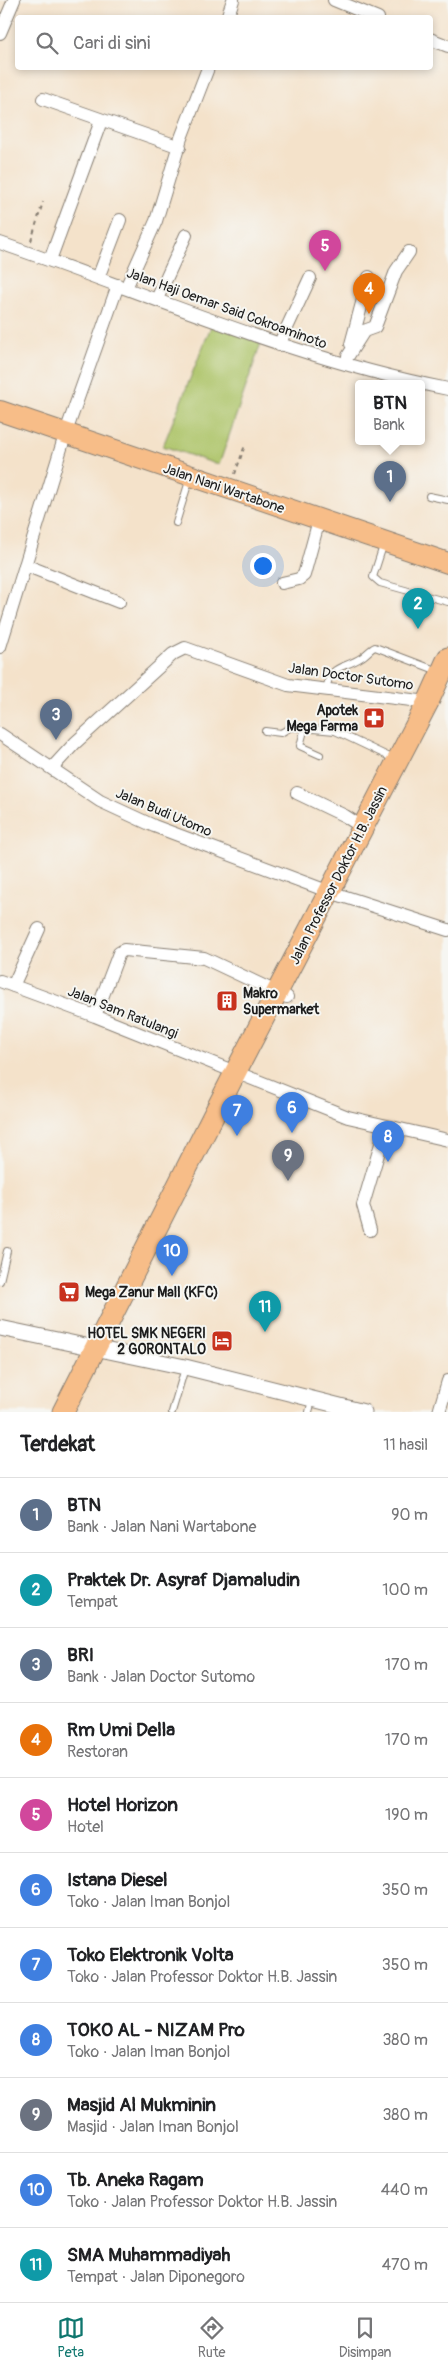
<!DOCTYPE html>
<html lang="id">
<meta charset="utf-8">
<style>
:root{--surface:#fff;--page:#f6f6f6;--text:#202124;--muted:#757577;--line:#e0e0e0;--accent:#0f766e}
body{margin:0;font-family:Pangolin,sans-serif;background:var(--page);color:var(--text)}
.you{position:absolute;left:262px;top:565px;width:18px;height:18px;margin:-12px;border:4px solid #fff;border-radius:50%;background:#1a73e8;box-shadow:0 0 0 8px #1a73e833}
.badge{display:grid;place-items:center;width:32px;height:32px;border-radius:50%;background:var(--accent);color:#fff;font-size:16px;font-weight:700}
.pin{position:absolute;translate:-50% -41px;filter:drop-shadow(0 1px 2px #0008)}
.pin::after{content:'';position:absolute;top:26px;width:18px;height:15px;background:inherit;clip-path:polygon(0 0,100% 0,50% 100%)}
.popup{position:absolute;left:355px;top:380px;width:70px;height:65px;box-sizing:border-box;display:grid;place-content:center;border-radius:5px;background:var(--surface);filter:drop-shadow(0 1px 4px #0005);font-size:16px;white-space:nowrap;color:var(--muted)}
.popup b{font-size:19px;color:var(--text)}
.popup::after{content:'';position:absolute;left:50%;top:100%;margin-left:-10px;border:10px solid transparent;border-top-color:var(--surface)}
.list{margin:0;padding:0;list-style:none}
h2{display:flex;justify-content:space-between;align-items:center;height:65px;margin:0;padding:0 20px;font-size:21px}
h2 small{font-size:16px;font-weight:400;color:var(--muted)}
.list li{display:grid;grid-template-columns:32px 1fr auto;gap:15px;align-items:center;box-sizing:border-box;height:75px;padding:0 20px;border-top:1px solid var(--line)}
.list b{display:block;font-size:19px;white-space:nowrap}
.list p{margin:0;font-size:16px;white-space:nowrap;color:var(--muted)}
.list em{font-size:16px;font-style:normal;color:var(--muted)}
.icon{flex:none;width:28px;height:28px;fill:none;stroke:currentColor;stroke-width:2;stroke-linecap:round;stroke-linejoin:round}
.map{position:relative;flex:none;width:448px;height:1412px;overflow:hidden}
.search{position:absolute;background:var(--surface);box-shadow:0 2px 8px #0003;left:15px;right:15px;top:15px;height:55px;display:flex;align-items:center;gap:12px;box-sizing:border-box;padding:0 18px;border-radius:5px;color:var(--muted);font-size:19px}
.sheet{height:890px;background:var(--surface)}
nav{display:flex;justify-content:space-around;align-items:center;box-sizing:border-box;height:70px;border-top:1px solid var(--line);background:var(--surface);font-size:14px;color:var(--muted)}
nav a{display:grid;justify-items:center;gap:2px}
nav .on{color:var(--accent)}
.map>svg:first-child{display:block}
.green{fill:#adc469;stroke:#647042}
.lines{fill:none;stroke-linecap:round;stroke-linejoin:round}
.service-casing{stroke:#887f73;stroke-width:8}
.minor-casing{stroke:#887f73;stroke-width:14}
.tertiary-casing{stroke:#887f73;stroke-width:17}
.primary-casing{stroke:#887f73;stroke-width:22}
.trunk-casing{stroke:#887f73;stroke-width:23}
.path{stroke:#887f73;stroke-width:2;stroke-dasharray:4 4;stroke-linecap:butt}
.service{stroke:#fff;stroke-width:6}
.minor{stroke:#fff;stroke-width:12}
.tertiary{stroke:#fff;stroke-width:15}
.primary{stroke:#f7bd88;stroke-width:20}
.trunk{stroke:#f7bd88;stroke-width:21}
.labels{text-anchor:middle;stroke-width:4;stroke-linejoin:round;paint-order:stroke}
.street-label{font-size:14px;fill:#1c1c1c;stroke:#f6f6f2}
.poi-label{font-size:14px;font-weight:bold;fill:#1c1c1c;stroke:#f6f6f2;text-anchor:end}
</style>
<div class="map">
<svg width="448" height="1412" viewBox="0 0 448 1412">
<rect width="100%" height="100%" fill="#f6f6f2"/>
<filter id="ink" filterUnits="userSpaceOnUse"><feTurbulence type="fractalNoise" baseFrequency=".02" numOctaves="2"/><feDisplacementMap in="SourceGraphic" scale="10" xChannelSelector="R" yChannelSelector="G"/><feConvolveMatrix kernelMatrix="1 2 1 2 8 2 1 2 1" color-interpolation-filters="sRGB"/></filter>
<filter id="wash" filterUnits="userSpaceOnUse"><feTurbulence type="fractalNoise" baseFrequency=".0096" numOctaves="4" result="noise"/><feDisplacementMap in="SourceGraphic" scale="20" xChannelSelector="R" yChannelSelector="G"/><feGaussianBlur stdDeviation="1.12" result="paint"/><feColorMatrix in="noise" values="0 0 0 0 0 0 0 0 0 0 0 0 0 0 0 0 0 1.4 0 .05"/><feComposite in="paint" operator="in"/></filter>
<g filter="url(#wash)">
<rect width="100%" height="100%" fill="#f4e2ca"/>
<path class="green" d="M212,324L261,343L219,465L163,446Z"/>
</g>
<g filter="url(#ink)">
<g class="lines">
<g class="service-casing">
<path id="service" d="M429,496L448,500
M176,523L190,478
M384,543L373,577L380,583L448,602
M326,690C331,662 343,670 362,657C367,654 370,649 375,647L438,671
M305,727L300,746L320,755
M265,731L281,733L291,727L335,731L394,759
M0,1281L7,1251
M172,1412L185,1368
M309,1412L312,1400"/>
</g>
<g class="minor-casing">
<path id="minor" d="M334,0L378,18
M227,18L233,0
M0,33L14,0
M430,39L448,46
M43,99L180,147
M0,243C149,294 293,359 448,389
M50,260L101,121
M98,278L120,220
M126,288L156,221L181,138L208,68
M157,299L186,235
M351,344L369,277
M279,345L310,278
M348,356L364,331L375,327L396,271L409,252
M25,565L119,602
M282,583L299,579L304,575L319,520
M0,647L66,432L118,285
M0,734L100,801L154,826L330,892L448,930
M52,768L75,743L173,654L185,648L288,685L428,702
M297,793L345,816L362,827
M0,981L95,1016L348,1117L448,1140
M13,986L39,929
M95,1016L119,953L124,950L204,958L287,997
M370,1230L363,1205L386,1127
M439,1412L448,1381"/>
</g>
<g class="tertiary-casing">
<path id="tertiary" d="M0,1328L185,1367L364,1412"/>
</g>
<g class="primary-casing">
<path id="primary" d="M0,411L448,563"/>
</g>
<g class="trunk-casing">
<path id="trunk" d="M63,1412L235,1073L428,702L448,658"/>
</g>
<path class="path" d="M31,241L43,202
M235,474L245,445"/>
<use href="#service" class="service"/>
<use href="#minor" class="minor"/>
<use href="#tertiary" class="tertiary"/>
<use href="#primary" class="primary"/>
<use href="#trunk" class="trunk"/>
</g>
</g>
<defs>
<g id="pharmacy-square" transform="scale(1.125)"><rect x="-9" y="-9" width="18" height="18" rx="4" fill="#c8321e" stroke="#f6f6f2"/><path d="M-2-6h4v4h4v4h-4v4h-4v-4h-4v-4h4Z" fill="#fff"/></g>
<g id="building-square" transform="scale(1.125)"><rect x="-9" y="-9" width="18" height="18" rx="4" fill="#c8321e" stroke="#f6f6f2"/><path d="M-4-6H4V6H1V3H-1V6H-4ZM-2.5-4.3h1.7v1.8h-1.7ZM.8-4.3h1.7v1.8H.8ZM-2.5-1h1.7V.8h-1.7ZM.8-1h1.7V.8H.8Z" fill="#fff"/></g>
<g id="supermarket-square" transform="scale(1.125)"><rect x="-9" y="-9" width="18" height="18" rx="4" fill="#c8321e" stroke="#f6f6f2"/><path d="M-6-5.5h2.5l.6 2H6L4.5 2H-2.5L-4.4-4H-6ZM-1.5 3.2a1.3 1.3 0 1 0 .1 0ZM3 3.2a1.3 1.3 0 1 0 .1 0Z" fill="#fff"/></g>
<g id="hotel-square" transform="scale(1.125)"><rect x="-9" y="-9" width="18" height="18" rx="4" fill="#c8321e" stroke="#f6f6f2"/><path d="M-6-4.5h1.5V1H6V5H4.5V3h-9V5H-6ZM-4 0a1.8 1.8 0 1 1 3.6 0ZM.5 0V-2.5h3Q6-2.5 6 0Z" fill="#fff"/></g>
</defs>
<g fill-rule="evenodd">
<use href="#pharmacy-square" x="374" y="718"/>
<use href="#building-square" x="227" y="1001"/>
<use href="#supermarket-square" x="69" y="1292"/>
<use href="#hotel-square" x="222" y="1341"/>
</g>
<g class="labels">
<g class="street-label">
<text transform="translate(227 308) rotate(20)" y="5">Jalan Haji Oemar Said Cokroaminoto</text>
<text transform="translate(224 488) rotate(19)" y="5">Jalan Nani Wartabone</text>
<text transform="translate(351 676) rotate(8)" y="5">Jalan Doctor Sutomo</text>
<text transform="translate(164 812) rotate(23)" y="5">Jalan Budi Utomo</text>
<text transform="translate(338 875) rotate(-63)" y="5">Jalan Professor Doktor H.B. Jassin</text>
<text transform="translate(123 1012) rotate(22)" y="5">Jalan Sam Ratulangi</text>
</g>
<g class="poi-label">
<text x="358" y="715">Apotek<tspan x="358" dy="16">Mega Farma</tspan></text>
<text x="243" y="998" text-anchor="start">Makro<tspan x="243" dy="16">Supermarket</tspan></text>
<text x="85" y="1297" text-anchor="start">Mega Zanur Mall (KFC)</text>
<text x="206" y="1338">HOTEL SMK NEGERI<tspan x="206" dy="16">2 GORONTALO</tspan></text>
</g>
</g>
</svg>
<div class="you"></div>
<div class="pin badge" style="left:390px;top:502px;background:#5c6f8a">1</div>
<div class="popup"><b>BTN</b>Bank</div>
<div class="pin badge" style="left:418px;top:629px;background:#0f9aa8">2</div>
<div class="pin badge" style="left:56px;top:740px;background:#5c6f8a">3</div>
<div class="pin badge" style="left:369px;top:314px;background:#e8710a">4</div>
<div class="pin badge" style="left:325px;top:271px;background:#d1479c">5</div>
<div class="pin badge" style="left:292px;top:1133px;background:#3f7fe0">6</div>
<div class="pin badge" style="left:237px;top:1136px;background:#3f7fe0">7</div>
<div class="pin badge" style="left:388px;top:1162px;background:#3f7fe0">8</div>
<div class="pin badge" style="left:288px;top:1181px;background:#6b7280">9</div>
<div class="pin badge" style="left:172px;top:1276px;background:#3f7fe0">10</div>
<div class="pin badge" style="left:265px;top:1332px;background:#0f9aa8">11</div>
<div class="search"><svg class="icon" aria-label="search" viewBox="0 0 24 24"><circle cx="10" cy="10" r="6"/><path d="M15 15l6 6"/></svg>Cari di sini</div>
</div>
<section class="sheet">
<h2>Terdekat<small>11 hasil</small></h2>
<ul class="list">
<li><span class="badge" style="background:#5c6f8a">1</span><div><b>BTN</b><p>Bank · Jalan Nani Wartabone</p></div><em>90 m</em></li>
<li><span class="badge" style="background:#0f9aa8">2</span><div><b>Praktek Dr. Asyraf Djamaludin</b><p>Tempat</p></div><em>100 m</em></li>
<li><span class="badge" style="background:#5c6f8a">3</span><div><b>BRI</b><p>Bank · Jalan Doctor Sutomo</p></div><em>170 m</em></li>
<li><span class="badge" style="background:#e8710a">4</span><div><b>Rm Umi Della</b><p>Restoran</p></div><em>170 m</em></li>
<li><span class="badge" style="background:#d1479c">5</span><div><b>Hotel Horizon</b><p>Hotel</p></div><em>190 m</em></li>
<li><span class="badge" style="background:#3f7fe0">6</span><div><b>Istana Diesel</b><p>Toko · Jalan Iman Bonjol</p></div><em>350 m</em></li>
<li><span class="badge" style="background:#3f7fe0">7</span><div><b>Toko Elektronik Volta</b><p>Toko · Jalan Professor Doktor H.B. Jassin</p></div><em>350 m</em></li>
<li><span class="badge" style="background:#3f7fe0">8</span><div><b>TOKO AL - NIZAM Pro</b><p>Toko · Jalan Iman Bonjol</p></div><em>380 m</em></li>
<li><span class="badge" style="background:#6b7280">9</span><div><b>Masjid Al Mukminin</b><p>Masjid · Jalan Iman Bonjol</p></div><em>380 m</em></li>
<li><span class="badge" style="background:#3f7fe0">10</span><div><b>Tb. Aneka Ragam</b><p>Toko · Jalan Professor Doktor H.B. Jassin</p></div><em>440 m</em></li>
<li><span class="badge" style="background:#0f9aa8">11</span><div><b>SMA Muhammadiyah</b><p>Tempat · Jalan Diponegoro</p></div><em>470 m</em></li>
</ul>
</section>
<nav>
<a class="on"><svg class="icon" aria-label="map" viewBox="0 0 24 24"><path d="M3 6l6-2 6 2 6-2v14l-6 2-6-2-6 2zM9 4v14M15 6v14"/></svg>Peta</a>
<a><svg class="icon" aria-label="directions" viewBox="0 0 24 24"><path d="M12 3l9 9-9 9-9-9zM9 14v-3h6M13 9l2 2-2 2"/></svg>Rute</a>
<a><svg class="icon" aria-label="saved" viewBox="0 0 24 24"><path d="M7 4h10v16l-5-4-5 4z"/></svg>Disimpan</a>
</nav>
